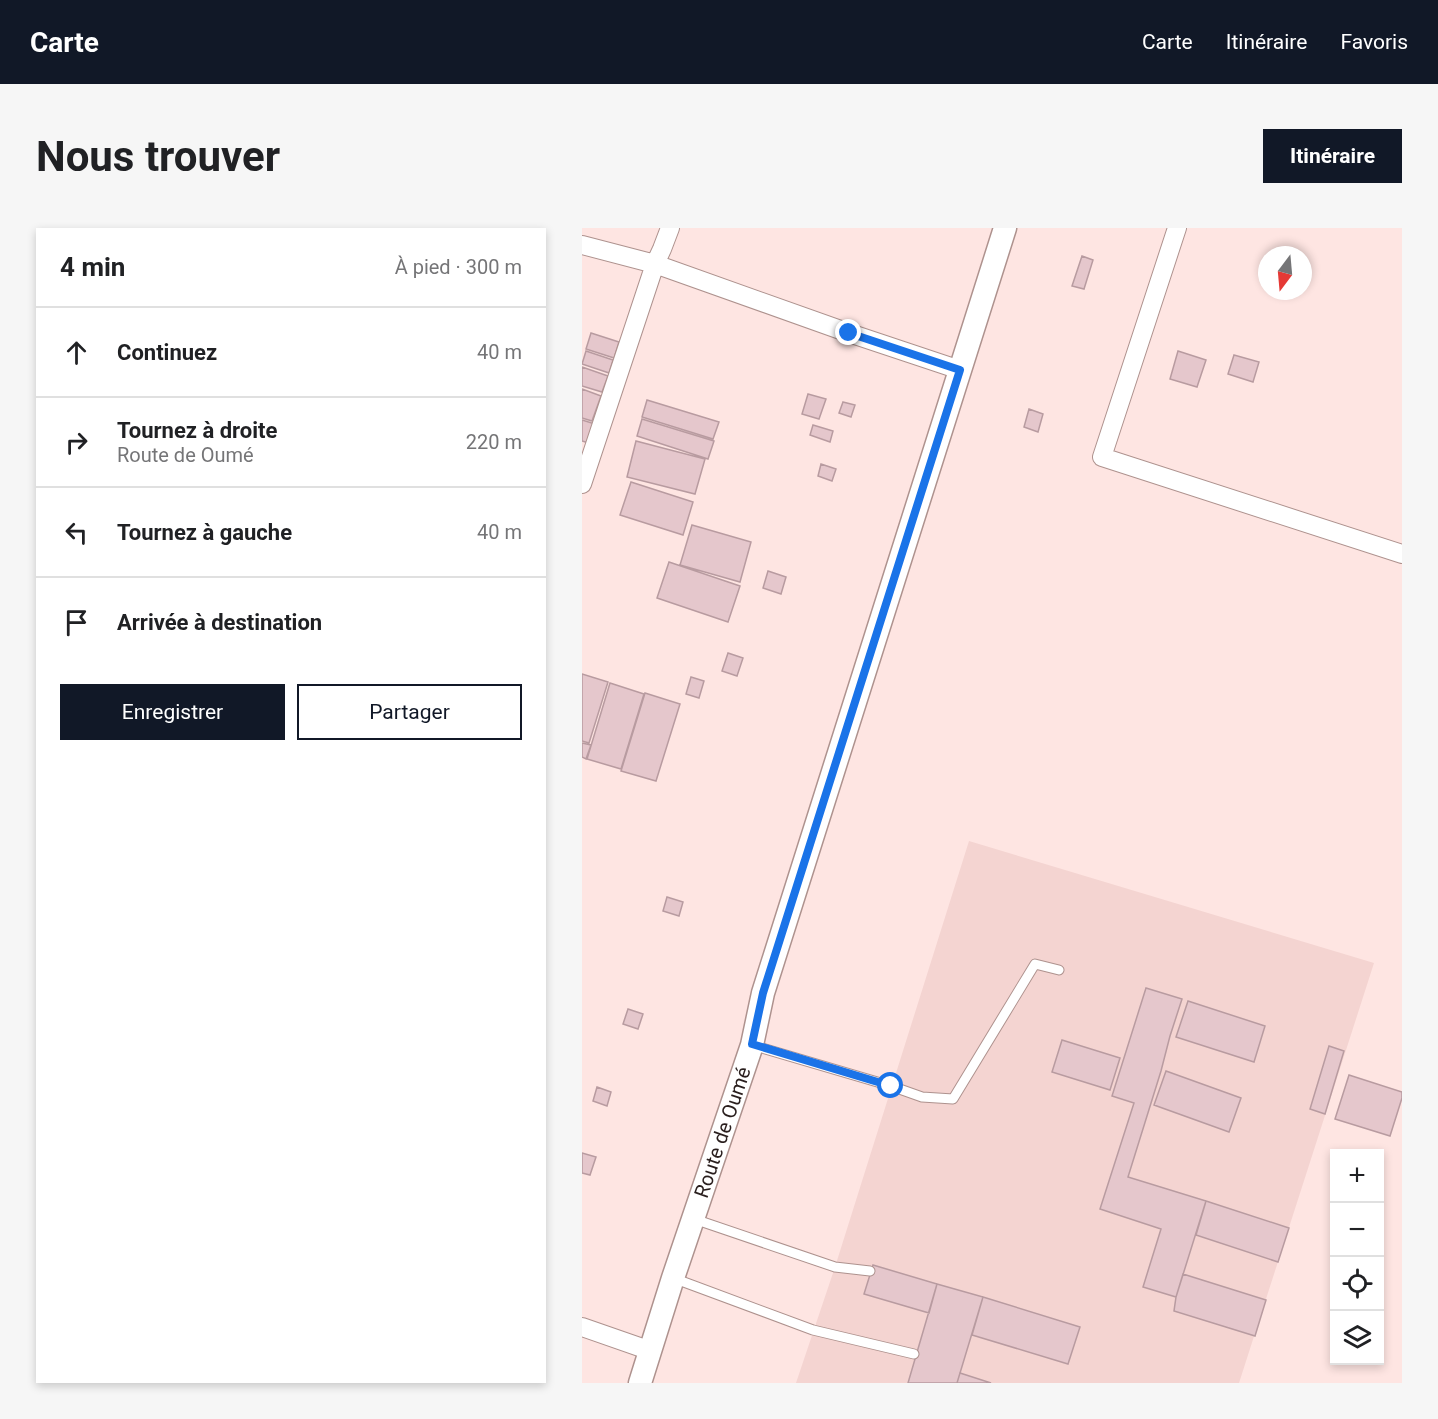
<!DOCTYPE html>
<html lang="fr">
<meta charset="utf-8">
<style>
:root{--surface:#fff;--page:#f6f6f6;--text:#202124;--muted:#757577;--line:#e0e0e0;--accent:#111827}
body{margin:0;font-family:Roboto,sans-serif;background:var(--page);color:var(--text)}
.controls{position:absolute;right:18px;bottom:18px;display:grid;overflow:hidden;border-radius:0px;box-shadow:0 3px 9px #0003}
.controls button{width:54px;height:54px;display:grid;place-items:center;padding:0;border:0;border-bottom:2px solid var(--line);background:var(--surface);color:var(--text);font:30px sans-serif}
.compass{position:absolute;left:676px;top:18px;width:54px;height:54px;border-radius:50%;background:var(--surface);box-shadow:0 3px 9px #0003;rotate:196deg}
.stop{position:absolute;width:18px;height:18px;margin:-14px;border:4px solid #1a73e8;border-radius:50%;background:#fff}
.stop.end{background:#1a73e8;border-color:#fff;box-shadow:0 2px 6px #0008}
.list{margin:0;padding:0;list-style:none}
h2{display:flex;justify-content:space-between;align-items:center;height:78px;margin:0;padding:0 24px;font-size:26px}
h2 small{font-size:20px;font-weight:400;color:var(--muted)}
.list li{display:grid;grid-template-columns:39px 1fr auto;gap:18px;align-items:center;box-sizing:border-box;height:90px;padding:0 24px;border-top:2px solid var(--line)}
.list b{display:block;font-size:22px;white-space:nowrap}
.list p{margin:0;font-size:20px;white-space:nowrap;color:var(--muted)}
.list em{font-size:20px;font-style:normal;color:var(--muted)}
.actions{display:flex;gap:12px;padding:18px 24px}
.actions a{flex:1;padding:14px 0;border:2px solid var(--accent);border-radius:0px;text-align:center;font-size:21px;color:var(--accent)}
.actions .main{background:var(--accent);color:#fff}
.icon{flex:none;width:33px;height:33px;fill:none;stroke:currentColor;stroke-width:2;stroke-linecap:round;stroke-linejoin:round}
.map{position:relative;flex:none;width:820px;height:1155px;overflow:hidden;border-radius:0px}
header{display:flex;align-items:center;gap:36px;box-sizing:border-box;height:84px;padding:0 30px;background:var(--accent);color:#fff}
header strong{font-size:28px}
nav{display:flex;gap:33px;margin-inline-start:auto;font-size:21px}
.intro{display:flex;align-items:center;justify-content:space-between;box-sizing:border-box;height:144px;padding:0 36px}
h1{margin:0;font-size:42px}
.button{padding:15px 27px;border-radius:0px;background:var(--accent);color:#fff;font-size:21px;font-weight:700}
main{display:flex;gap:36px;padding:0 36px}
aside{flex:1;background:var(--surface);border-radius:0px;box-shadow:0 3px 9px #0003}
.map>svg:first-child{display:block}
.built{fill:#f4d4d1}
.building{fill:#e5c7cc;stroke:#b89ba0;stroke-width:1.5}
.lines{fill:none;stroke-linecap:round;stroke-linejoin:round}
.service-casing{stroke:#ae928e;stroke-width:11}
.minor-casing{stroke:#ae928e;stroke-width:20}
.tertiary-casing{stroke:#ae928e;stroke-width:25}
.service{stroke:#fff;stroke-width:9}
.minor{stroke:#fff;stroke-width:18}
.tertiary{stroke:#fff;stroke-width:22}
.route{stroke:#1a73e8;stroke-width:8}
.labels{text-anchor:middle;stroke-width:5;stroke-linejoin:round;paint-order:stroke}
.street-label{font-size:20px;fill:#291e1d;stroke:#fef7f7}
</style>
<header>
<strong>Carte</strong>
<nav><a>Carte</a><a>Itinéraire</a><a>Favoris</a></nav>
</header>
<div class="intro"><h1>Nous trouver</h1><a class="button">Itinéraire</a></div>
<main>
<aside>
<h2>4 min<small>À pied · 300 m</small></h2>
<ul class="list">
<li><svg class="icon" aria-label="ahead" viewBox="0 0 24 24"><path d="M12 20V5M6 11l6-6 6 6"/></svg><div><b>Continuez</b></div><em>40 m</em></li>
<li><svg class="icon" aria-label="right" viewBox="0 0 24 24"><path d="M7 20v-9h11M14 6l5 5-5 5"/></svg><div><b>Tournez à droite</b><p>Route de Oumé</p></div><em>220 m</em></li>
<li><svg class="icon" aria-label="left" viewBox="0 0 24 24"><path d="M17 20v-9H6M10 6l-5 5 5 5"/></svg><div><b>Tournez à gauche</b></div><em>40 m</em></li>
<li><svg class="icon" aria-label="arrive" viewBox="0 0 24 24"><path d="M6 21V4h12l-3 4 3 4H6"/></svg><div><b>Arrivée à destination</b></div></li>
</ul>
<div class="actions"><a class="main">Enregistrer</a><a>Partager</a></div>
</aside>
<div class="map">
<svg width="820" height="1155" viewBox="0 0 820 1155">
<rect width="100%" height="100%" fill="#fee5e2"/>
<path class="built" d="M387,613L792,735L657,1155H214L253,1039Z"/>
<path class="building" d="M500,28L511,32L502,61L490,58Z
M9,105L37,114L32,130L4,121Z
M4,123L31,132L27,145L0,136Z
M596,123L624,132L615,159L588,151Z
M652,127L677,134L671,154L646,146Z
M0,139L26,148L20,164L0,158Z
M0,161L19,168L10,193L0,190Z
M226,166L244,171L237,191L220,186Z
M65,172L137,194L131,211L60,189Z
M261,174L273,177L269,189L257,185Z
M447,181L461,186L456,204L442,199Z
M60,191L132,213L126,231L55,208Z
M0,192L13,196L7,215L0,213Z
M231,197L251,203L248,214L228,207Z
M54,213L123,231L113,266L45,249Z
M239,236L254,241L250,253L236,248Z
M49,254L111,274L101,307L38,287Z
M110,297L169,314L158,354L98,337Z
M87,334L158,358L146,394L75,370Z
M186,343L204,349L199,366L181,360Z
M146,425L161,430L155,448L140,443Z
M0,446L26,454L7,515L0,513Z
M109,449L122,453L117,470L104,466Z
M28,455L62,466L39,541L5,531Z
M63,465L98,476L74,553L39,543Z
M0,515L9,517L4,531L0,529Z
M85,669L101,674L97,688L81,683Z
M564,760L600,771L588,808L579,843L546,949L624,973L594,1069L561,1059L579,1001L518,981L552,875L530,868Z
M606,773L683,798L672,834L594,809Z
M46,781L61,786L56,801L41,796Z
M480,812L538,830L528,862L470,844Z
M747,818L762,823L743,886L728,881Z
M584,843L659,870L647,904L572,877Z
M767,847L820,864V870L808,908L753,891Z
M15,859L29,864L25,878L11,873Z
M0,925L14,929L8,947L0,945Z
M624,973L707,1000L696,1034L614,1007Z
M291,1037L355,1056L347,1085L282,1066Z
M601,1046L684,1072L673,1108L592,1083L594,1069Z
M355,1056L401,1069L375,1155H326Z
M401,1069L498,1099L486,1136L390,1107Z
M378,1145L409,1155H375Z"/>
<g class="lines">
<g class="service-casing">
<path id="service" d="M170,817L309,858L340,869L371,871L453,736L477,742
M112,991L253,1039L288,1043
M91,1050L231,1102L332,1126"/>
</g>
<g class="minor-casing">
<path id="minor" d="M595,0L520,229L820,326
M0,17L73,36L267,105L378,142
M0,256L73,36L80,21L88,0
M0,1099L69,1123"/>
</g>
<g class="tertiary-casing">
<g id="tertiary">
<path id="s1" d="M58,1155L91,1050L170,817L181,765L423,0"/>
</g>
</g>
<use href="#service" class="service"/>
<use href="#minor" class="minor"/>
<use href="#tertiary" class="tertiary"/>
</g>
<g class="lines">
<path class="route" d="M267,105L378,142L181,765L170,816L309,858"/>
</g>
<g class="labels">
<g class="street-label">
<text dy="7" stroke="none"><textPath href="#s1" startOffset="264">Route de Oumé</textPath></text>
</g>
</g>
</svg>
<div class="controls">
<button>+</button>
<button>−</button>
<button><svg class="icon" aria-label="locate" viewBox="0 0 24 24"><circle cx="12" cy="12" r="6"/><path d="M12 2v4M12 18v4M2 12h4M18 12h4"/></svg></button>
<button><svg class="icon" aria-label="layers" viewBox="0 0 24 24"><path d="M12 4l9 5-9 5-9-5zM3 14l9 5 9-5"/></svg></button>
</div>
<svg class="compass" viewBox="-18 -18 36 36"><path d="M0-13l5 13h-10z" fill="#e53935"/><path d="M0 13l5-13h-10z" fill="#757577"/></svg>
<div class="stop" style="left:309px;top:858px"></div>
<div class="stop end" style="left:267px;top:105px"></div>
</div>
</main>
